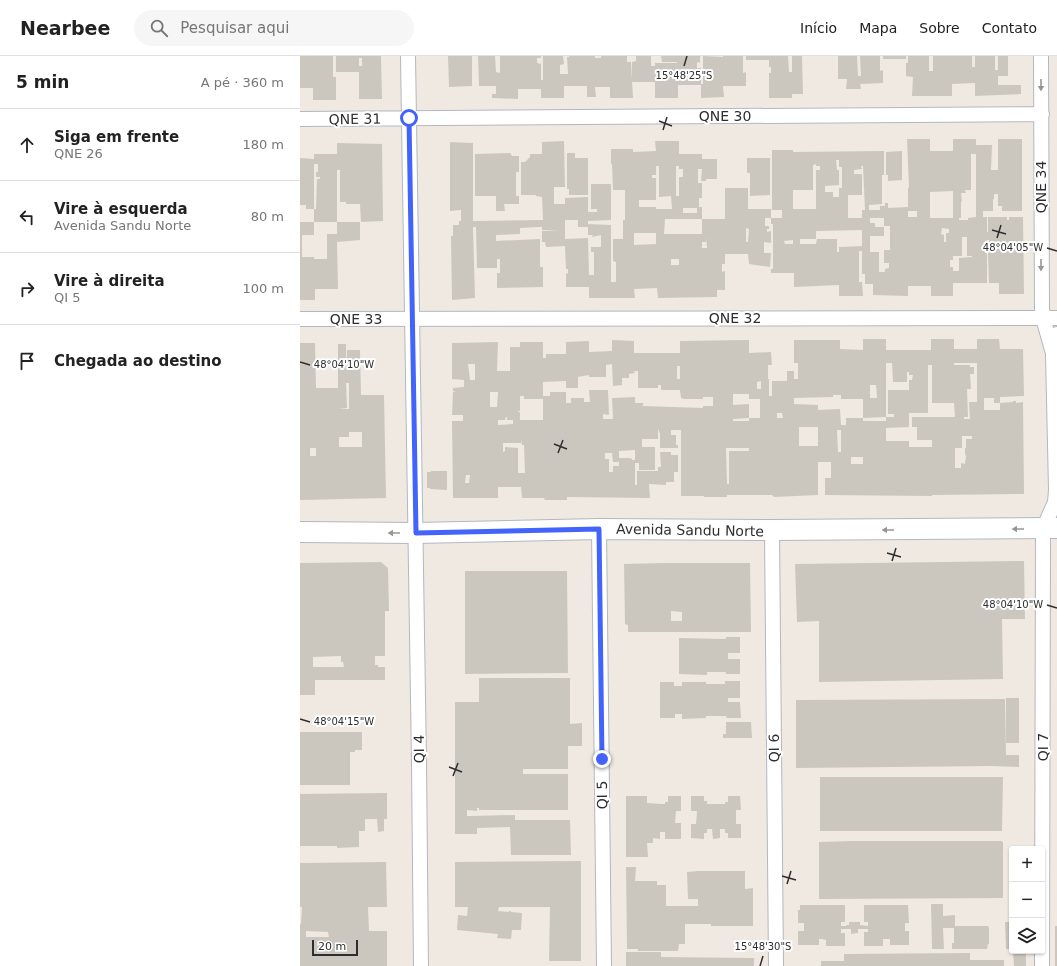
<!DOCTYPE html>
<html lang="pt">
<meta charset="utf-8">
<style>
:root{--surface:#fff;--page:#f6f6f6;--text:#222;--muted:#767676;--line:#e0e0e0}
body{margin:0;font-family:"DejaVu Sans",sans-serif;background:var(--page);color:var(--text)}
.controls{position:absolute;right:12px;bottom:12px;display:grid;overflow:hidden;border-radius:4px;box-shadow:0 1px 3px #0004}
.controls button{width:36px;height:36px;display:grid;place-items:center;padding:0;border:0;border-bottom:1px solid var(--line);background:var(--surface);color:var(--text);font:20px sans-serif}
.scale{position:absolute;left:12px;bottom:10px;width:46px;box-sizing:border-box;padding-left:4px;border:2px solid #2e2e2e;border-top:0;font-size:11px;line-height:14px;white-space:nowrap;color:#2e2e2e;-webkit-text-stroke:3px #fff;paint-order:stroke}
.stop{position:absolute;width:12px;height:12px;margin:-9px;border:3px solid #4264fb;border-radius:50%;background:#fff}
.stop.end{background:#4264fb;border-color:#fff;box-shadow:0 1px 4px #0008}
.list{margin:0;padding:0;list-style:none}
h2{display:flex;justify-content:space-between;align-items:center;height:52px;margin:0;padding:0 16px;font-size:17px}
h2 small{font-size:13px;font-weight:400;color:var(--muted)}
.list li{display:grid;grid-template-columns:26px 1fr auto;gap:12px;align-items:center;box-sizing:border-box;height:72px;padding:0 16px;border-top:1px solid var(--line)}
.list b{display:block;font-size:15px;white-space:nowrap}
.list p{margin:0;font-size:13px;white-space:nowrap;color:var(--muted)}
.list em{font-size:13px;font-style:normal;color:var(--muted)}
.icon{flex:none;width:22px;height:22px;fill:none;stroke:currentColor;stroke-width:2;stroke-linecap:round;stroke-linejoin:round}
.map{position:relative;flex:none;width:757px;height:910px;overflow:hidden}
header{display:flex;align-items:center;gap:24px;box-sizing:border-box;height:56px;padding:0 20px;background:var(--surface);border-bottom:1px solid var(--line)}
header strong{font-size:19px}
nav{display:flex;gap:22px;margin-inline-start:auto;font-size:14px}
.search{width:280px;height:36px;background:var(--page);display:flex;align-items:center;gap:10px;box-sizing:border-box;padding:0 14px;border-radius:22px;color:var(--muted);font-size:15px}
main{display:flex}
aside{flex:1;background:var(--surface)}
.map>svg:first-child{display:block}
.building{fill:#cbc7bf;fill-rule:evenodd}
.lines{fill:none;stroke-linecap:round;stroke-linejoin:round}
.minor-casing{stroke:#b4b7c1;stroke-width:16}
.secondary-casing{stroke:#b4b7c1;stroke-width:22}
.minor{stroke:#fff;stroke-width:14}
.secondary{stroke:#fff;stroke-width:20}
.oneway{fill:#969696}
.route{stroke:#4264fb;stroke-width:5}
.ticks{fill:none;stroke:#2e2e2e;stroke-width:1.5}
.labels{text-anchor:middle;stroke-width:4;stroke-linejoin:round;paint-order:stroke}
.street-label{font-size:14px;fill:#2e2e2e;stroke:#fff}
.ticks-label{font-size:10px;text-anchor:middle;fill:#2e2e2e;stroke:#fff;stroke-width:4;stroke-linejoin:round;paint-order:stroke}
</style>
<header>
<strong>Nearbee</strong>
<div class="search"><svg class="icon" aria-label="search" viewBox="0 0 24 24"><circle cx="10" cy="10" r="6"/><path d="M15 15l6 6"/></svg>Pesquisar aqui</div>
<nav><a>Início</a><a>Mapa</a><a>Sobre</a><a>Contato</a></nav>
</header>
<main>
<aside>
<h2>5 min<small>A pé · 360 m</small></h2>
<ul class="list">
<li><svg class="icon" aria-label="ahead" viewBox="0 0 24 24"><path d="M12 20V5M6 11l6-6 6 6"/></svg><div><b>Siga em frente</b><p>QNE 26</p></div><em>180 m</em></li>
<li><svg class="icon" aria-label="left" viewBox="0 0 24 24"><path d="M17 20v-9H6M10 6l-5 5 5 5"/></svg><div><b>Vire à esquerda</b><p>Avenida Sandu Norte</p></div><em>80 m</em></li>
<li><svg class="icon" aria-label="right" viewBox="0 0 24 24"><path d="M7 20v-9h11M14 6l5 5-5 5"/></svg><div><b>Vire à direita</b><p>QI 5</p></div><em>100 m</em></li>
<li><svg class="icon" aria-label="arrive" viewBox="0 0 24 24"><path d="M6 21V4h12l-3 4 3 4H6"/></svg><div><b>Chegada ao destino</b></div></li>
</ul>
</aside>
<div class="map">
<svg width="757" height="910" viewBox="0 0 757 910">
<rect width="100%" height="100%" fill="#efe9e1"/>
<path class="building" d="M0,0H33V21H36V44H13V32H0Z
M36,0H81L82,43H59V16H36ZM59,2H62V10H59Z
M148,0H172V30L149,31Z
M178,0H195L196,16L200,17V0H241V2H237V7L241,8V24H243V0H263L264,8L260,9V18H268L267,1H269V0H295V2H301V0H327V6H331L333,42H310V31H295L296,41H287V30H264V42H241V33H218V43L192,42V38H196V30H179Z
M336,0H351V10H355V7H377V6H362L361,0H400V7L397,6V12H401V29H378V42H355V26H332V6L336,5Z
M403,0L423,1V0H443V17L446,16V30H423L424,41L401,42V28H403Z
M446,0H488L489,16H492V0H502L503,38H492V42H469V17H471V11H469V4H446Z
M538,0H557L558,20H561L560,0H580V15L583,14V27L560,28L561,33H546L547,23H538Z
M583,0H606V3H583Z
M608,0H629V15H633V0H672V11H675V0H695V14H698V0H708V20H698V29H721V38L675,40V27L652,28V40H612L613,21L606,20V7H608Z
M607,83H630V95H653V83H676V89H692L691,114H698V83H722V155H702V150H698V138H694V143H693V155H683V161H687V176H688V161H707V164H709V161H723L724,238H699V227H689L688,197H687V227H653V240H631V230H608V240L573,239V228H565V218H562V195H559V226H562L563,240H539V229L494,231V217H471V213H473V168H471V162H482V154H472V94H493V96L584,95V119H582V148L569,149V154H580V150H585V147H588V152L608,151V132L609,131ZM671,98H676V161L668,162V164H659V162H661V145L662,146L661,137H666L665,134H671ZM536,104H539V111H542V132H539V141H533V136H525V130L539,129V114H537ZM516,108V110H520V114H516V153H493V134H513V109ZM561,110H563L565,154H562V162H548V139H562V118H554V114L562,113ZM653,135V162H630V136ZM608,155H617V161H608ZM570,162H584V170H590V194H584V207H589V212L585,213V216H579V196H570V180H584V171H575V167H570ZM642,172L649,173V177H646V186H644V179L641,178ZM562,174V190L539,191V196H537V183H517L516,188H500V183H516V175ZM662,181H667V200H672V201L659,202V215H653V211H650V204H653V200H662ZM493,184V188H485L484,185ZM687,184H689V187H699V191L687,192Z
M264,85L265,131H254V148H265V142L288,141V156H297V153H291V128H311V164L288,165V168L311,169V226H316V206L313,205V183H323V164H325V134H313L312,108H311V93H333V96L356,95L355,85H379V98H402V103H417V123H406V125H401L402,113H398V127H402V142H399V151H402V163H425V132H448V153H471V162H465V170H469V173H467V176L471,175V187L464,186V197H471L470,211L449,208L448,198H425V208H422V216L425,215V234H417V241L358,242L357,232L334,233L335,242H289V231H266V218L268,217V213H266L265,190L246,191L245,186H242V175L259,174H242V171H239L220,172V178L196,179V185L240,183V211H243V231L197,232V217H200V203H197V212H177L176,171H173L175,242L152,244L151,180H153V169H159V165H161V154L150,155V86L173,87V165L243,164L242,141L236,140V139H221V106H225L230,101V98H242V86ZM356,110H359V141L371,140L372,153H356V151H339V144H356V122H352V119H356ZM376,110H379V113H383V121H379V140H376ZM383,152H397V157H383ZM365,163H402V178H364ZM265,164H278V171H288V179H293L292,181L301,179V191H291V196H294V219H289L288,182L265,183ZM446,172L449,173L448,186H446ZM334,177H356V188L334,189ZM406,181L407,192H402V186H406ZM371,203H379V209H371Z
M37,87L82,88L83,165L61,166L60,148H46V146H40V114H37V166H14V153H16L17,123H20V121H16V116H18V108H14V153H6V149H0V102L14,103V98H37Z
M602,95V124L588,125V119H586V96Z
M210,97L212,100H219V116H216V140H219V148H204L205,155H196V140H175V98Z
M267,97H275V102H288V139H269V133H267Z
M447,102H470V139L450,140V117H447Z
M0,166H14V179H2V201H14V203H27V178H37V166H60V184L37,186L38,233H15V244H0Z
M563,283H586V294H631V283H654V293H677V283H699L700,293H723L724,340L700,341V347H694V342H684V354H700V347L713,346V345H716V347L723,346L724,438L632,439V440L525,439V422H531V406H518V439L474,441L472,439H427V441H404V440H381V374H371V379H376V389H378V392H360V378L358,373V383H342V391H355V414H339V407H335V429H337V415H358V411H361L360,396H371V399H378V416H374V426H366V429L349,428L350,442L267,441V444H245L244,442H222L221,431H198V442H153L152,365H163V359H152L153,336H156L153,335V332L164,331V324L152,323V287L198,286L197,315H210V291H220V286H243V302H246V298H266V286L289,285V296L312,295V284L334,285V297H380V285L449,284V297L471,296L472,309H468V323H469V340H472V325H487V315H494V323H498V307H494V284H540V293L563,294ZM586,307H592L593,326H607V316H609V319H613L612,324H609V334H588V358H594V361H586V365H563V362L586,361ZM654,307H677V346H669L670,363H664V361H668L667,333H671L670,318H674V311H670V309H654ZM168,308H175V324H170ZM312,308L313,330L322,329V322H329V318L335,317L334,315H338V332H358V329H361V334H380L381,342L384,343H403V341H413V350H403V352L343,350V347H335V341L312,342L313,363H303V358L309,359L308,334H289L290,346H284V342H271V347H266V336H250V340H243V326L266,325V332H278V321L289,319V321H306V309ZM628,309H632V347H654L655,361H612V371H617V384H632V391H609V385H586V372L609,371V357H628ZM377,310H380V323H377ZM461,325V333H457V326ZM570,329H576L577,342H570ZM190,336H198L197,351H190ZM433,338H449V343H460V362H449V348L433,349ZM533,339H541V343H563V362H546V369H541L540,353L518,354V349L494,348V342L533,341ZM220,340H224V343H243V364H220V356H218V355H220ZM477,357H482L483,362H477ZM206,361H207V364H213V368L198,369V364H205ZM449,362V365H433V363ZM499,371H518V390H499ZM537,374H541V396H538ZM662,380H672V383H666V392H665V398L666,400L665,408L661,407V412H655V392H662ZM221,384L222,389H224L225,417H218V392L205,391V395L203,396V387H221ZM426,392H449V395H429V428H427ZM335,394V404H332V402L330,403V402H319V395ZM305,397H312L313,406H319V410H313V416H309V403H305ZM551,401H563V408H551ZM166,419H170L169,427H165Z
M0,287H15L16,332H38V288H46V320L47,294H60L61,339H84L86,442L0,444ZM46,327H49V353H39L47,352ZM49,376H62V391H39V381H49ZM10,392H16V400H10Z
M131,415H147V434L130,433V432H127V416H131Z
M724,505L725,563H702L703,623L519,626V565L497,566L495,508Z
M81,506L88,512L89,555H85V600H75V609H78V611H85V624H15V639H0V507ZM41,600V606H43L44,611H13V601Z
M365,507H450L451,576H328V569L325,568L324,508ZM371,555L382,556V565H371Z
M165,515H267L268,617L165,618Z
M426,581H440V597H428V603H440V618H426V616H407V619L379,618V582L426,583Z
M179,622H270V668L282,667V690H268V713H223V718H268V754H179V752H177V755L167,754V760H171L215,759V764H270L271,799H211L210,771L177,772V778H155V646H179Z
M425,625H440V642H428V646H440L441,662H427L426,660H406V662L382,663V658H375V662H360V626H374V630H382V626H406V628H425Z
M706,642H719V687H706Z
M705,643L706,699H719V711L692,710L496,712V644Z
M426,666H451L452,682H423V678H426Z
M0,676H62V694H55V696H50V729H0Z
M520,721H703L702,775H520Z
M87,737V763H84V775L78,776L77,763H65V775H59V791L37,792V790H0V738Z
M326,740H347V747L361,748H365V746H368V740H381V755H376L375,767H381V783H365V776H360V783L353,782V787H347L348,801H326Z
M391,740H404V745H407V748H425V746H428V740H440L441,754H436V768H441V782H428V777H425V773H420V782L413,783L412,773H407V777H404V783L391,782V768H396L397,755H391Z
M552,785H702V786H703V842L519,843V786Z
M281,805V905H249L250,851H199L198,855L209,856V855H211V856L222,857L221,874H212L211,883L197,882L198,878L157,874L158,859L167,860L168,851H155V806Z
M86,806L87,851H68L69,875H87V910H0V868H1L2,851H0V807ZM6,875L28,876L29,881H6Z
M326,811H336L335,825H357V829H366V850H398V843H388L387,816L398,815H445V833L453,832V870H411V868H385V888H379L378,895H338V893H327Z
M631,848H643V860L655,859V870H688L689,872V888H688L687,893H652V887H654V872H643L644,893H632Z
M500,849H545V866H541V870H547L546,869H549V866H560V869L568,870V866H564V849H608L609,867H605V875H609V889H590V883H583V890H564V876H568V873H558V877L551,878V873H541V877H545V890H526V884L522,883H519V889H498V875H504V867H498V854H500Z
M705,866H712V893H706Z
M755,870H757V910H755Z
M713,895H726V910H714Z
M326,896H361V901L454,902V910H326Z
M670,897V904H704V910H521V905H544V898Z"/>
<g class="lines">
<g class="minor-casing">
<path id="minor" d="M108,0L119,706L121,910
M741,0L742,252L743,262L752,294
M0,63L742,58
M0,263L757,262
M299,473L304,910
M472,474L476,910
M742,910L743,473L755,446L756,434L753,298L757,278"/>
</g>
<g class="secondary-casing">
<path id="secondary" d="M0,476L116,477L299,473L472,474L757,472"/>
</g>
<use href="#minor" class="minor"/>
<use href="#secondary" class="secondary"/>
</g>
<defs><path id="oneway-solid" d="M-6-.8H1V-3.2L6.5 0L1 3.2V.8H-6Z"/></defs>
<g class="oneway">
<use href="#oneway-solid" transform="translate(741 29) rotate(90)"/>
<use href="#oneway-solid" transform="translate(741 209) rotate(90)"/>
<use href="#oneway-solid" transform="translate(718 473) rotate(180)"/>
<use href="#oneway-solid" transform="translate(588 474) rotate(180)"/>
<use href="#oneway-solid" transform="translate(94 477) rotate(-180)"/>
</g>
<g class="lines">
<path class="route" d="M109,62L116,477L299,473L302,703"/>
</g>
<path class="ticks" d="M384,10L387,0M359,65L372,70M363,74L367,61M692,174L706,178M697,182L701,169M747,192L757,195M0,306L10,309M254,388L267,393M258,397L263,384M587,497L601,501M592,505L596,492M747,549L757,552M0,663L10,666M149,711L162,716M153,720L158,707M482,820L496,824M487,828L491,815M460,910L463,900"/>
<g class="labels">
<g class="street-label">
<text x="425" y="65">QNE 30</text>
<text transform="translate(55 63) rotate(-1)" y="5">QNE 31</text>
<text transform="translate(741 131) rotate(-90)" y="5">QNE 34</text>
<text x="435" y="267">QNE 32</text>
<text x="56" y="268">QNE 33</text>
<text transform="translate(390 474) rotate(1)" y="5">Avenida Sandu Norte</text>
<text transform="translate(743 691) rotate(-90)" y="5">QI 7</text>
<text transform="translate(474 692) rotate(-91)" y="5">QI 6</text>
<text transform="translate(119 693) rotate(-91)" y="5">QI 4</text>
<text transform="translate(302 739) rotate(-91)" y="5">QI 5</text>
</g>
</g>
<g class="ticks-label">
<text x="384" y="23">15°48'25"S</text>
<text x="713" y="195">48°04'05"W</text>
<text x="44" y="312">48°04'10"W</text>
<text x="713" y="552">48°04'10"W</text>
<text x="44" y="669">48°04'15"W</text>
<text x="463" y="894">15°48'30"S</text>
</g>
</svg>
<div class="controls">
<button>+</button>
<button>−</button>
<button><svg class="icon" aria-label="layers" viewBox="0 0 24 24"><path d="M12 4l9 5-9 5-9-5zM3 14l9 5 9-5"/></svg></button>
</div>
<div class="scale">20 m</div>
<div class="stop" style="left:109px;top:62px"></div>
<div class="stop end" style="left:302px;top:703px"></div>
</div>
</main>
